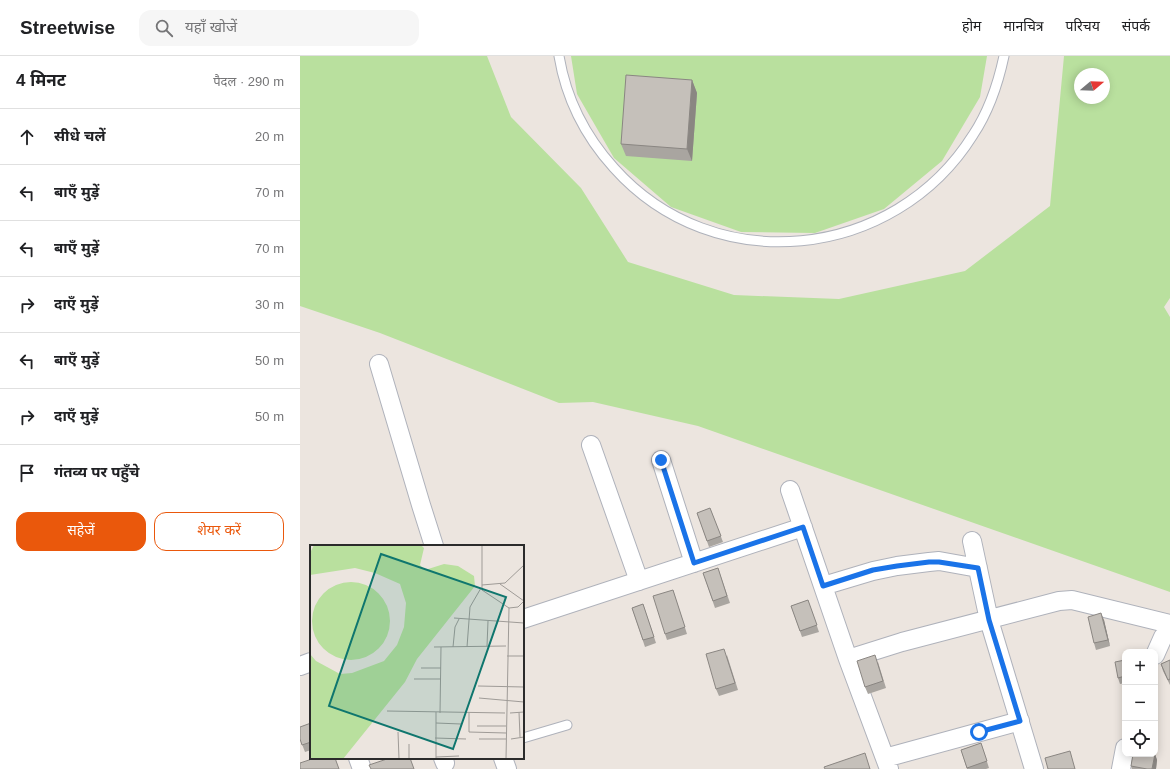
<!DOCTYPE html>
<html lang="hi">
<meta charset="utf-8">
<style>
:root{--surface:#fff;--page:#f6f6f6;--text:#202124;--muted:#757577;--line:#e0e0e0;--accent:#ea580c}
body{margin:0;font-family:Arial,"Noto Sans Devanagari",sans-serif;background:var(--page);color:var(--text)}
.controls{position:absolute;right:12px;bottom:12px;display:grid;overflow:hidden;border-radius:8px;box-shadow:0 2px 10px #0003}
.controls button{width:36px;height:36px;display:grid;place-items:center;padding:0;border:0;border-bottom:1px solid var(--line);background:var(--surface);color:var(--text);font:20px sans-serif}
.compass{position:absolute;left:774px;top:12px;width:36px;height:36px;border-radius:50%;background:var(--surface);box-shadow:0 2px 10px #0003;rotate:71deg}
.stop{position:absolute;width:12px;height:12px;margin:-9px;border:3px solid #1a73e8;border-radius:50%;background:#fff}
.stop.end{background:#1a73e8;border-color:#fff;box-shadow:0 1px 4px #0008}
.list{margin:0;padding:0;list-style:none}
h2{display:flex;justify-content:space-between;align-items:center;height:52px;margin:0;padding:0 16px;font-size:17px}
h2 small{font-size:13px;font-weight:400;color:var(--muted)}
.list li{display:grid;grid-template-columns:26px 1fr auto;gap:12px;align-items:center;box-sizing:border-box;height:56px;padding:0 16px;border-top:1px solid var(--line)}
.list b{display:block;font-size:15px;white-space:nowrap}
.list em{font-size:13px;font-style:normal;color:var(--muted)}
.actions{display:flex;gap:8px;padding:12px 16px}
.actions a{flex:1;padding:9px 0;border:1px solid var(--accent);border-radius:12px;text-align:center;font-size:14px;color:var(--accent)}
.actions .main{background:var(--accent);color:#fff}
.icon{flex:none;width:22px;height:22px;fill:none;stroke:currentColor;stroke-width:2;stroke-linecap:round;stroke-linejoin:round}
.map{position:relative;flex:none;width:870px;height:713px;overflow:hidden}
header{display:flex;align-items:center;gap:24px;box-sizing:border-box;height:56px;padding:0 20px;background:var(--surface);border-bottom:1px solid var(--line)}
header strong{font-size:19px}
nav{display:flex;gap:22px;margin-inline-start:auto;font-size:14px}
.search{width:280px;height:36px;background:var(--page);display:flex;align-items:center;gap:10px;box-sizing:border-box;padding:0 14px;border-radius:12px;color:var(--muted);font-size:15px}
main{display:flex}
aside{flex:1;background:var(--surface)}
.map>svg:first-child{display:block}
.green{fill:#b9e09e;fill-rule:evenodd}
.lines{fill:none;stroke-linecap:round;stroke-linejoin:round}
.service-casing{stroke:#afb2bb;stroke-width:11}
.minor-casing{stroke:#afb2bb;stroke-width:20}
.service{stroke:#fff;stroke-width:9}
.minor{stroke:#fff;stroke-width:18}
.wall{fill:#a9a5a0}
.shaded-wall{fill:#8a8682}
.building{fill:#c5c0ba;stroke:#8a8682}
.route{stroke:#1a73e8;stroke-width:5}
.inset-road{fill:none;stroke:#9f9b97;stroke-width:1}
.view{fill:#0f766e;fill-opacity:0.15;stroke:#0f766e;stroke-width:2}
.inset-edge{fill:none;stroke:#2b2b2b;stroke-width:2}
</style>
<header>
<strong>Streetwise</strong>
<div class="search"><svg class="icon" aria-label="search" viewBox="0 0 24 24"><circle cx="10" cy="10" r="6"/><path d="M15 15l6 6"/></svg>यहाँ खोजें</div>
<nav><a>होम</a><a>मानचित्र</a><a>परिचय</a><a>संपर्क</a></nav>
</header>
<main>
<aside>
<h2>4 मिनट<small>पैदल · 290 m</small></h2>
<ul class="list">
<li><svg class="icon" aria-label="ahead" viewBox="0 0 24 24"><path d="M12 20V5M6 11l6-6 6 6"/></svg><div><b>सीधे चलें</b></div><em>20 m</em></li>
<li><svg class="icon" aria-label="left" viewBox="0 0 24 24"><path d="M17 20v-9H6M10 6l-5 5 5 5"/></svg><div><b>बाएँ मुड़ें</b></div><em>70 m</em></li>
<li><svg class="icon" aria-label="left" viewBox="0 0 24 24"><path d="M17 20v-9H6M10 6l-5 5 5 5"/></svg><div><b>बाएँ मुड़ें</b></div><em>70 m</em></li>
<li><svg class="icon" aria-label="right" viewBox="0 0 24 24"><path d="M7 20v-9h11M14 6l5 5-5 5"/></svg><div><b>दाएँ मुड़ें</b></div><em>30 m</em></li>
<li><svg class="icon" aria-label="left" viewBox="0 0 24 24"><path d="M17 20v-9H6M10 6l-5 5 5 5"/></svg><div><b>बाएँ मुड़ें</b></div><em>50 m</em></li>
<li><svg class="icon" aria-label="right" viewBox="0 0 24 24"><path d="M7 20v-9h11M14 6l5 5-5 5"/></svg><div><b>दाएँ मुड़ें</b></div><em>50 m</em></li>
<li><svg class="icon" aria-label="arrive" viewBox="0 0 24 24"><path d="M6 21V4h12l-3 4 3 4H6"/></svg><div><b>गंतव्य पर पहुँचे</b></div></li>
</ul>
<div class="actions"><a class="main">सहेजें</a><a>शेयर करें</a></div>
</aside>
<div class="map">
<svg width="870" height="713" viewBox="0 0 870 713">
<rect width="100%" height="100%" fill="#ece5df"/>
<path class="green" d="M0,0H187L211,61L281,132L328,206L434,239L539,243L665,215L750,150L764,0H870V242L864,251L870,261V536L398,370L293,346L259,347L80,277L0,250ZM780,18H804V42H780Z
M271,0H687L680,41L642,105L584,153L515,177L441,176L371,151L314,102L277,38Z"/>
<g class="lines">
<g class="service-casing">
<path id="service" d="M259,0C266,42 285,80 314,112C414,224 594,205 673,79C689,55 698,28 704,0
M223,682L267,669"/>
</g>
<g class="minor-casing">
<path id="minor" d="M79,308L121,449L134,490
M291,389L339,525
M361,404L394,507
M490,434L548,603L589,713
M672,485L689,564L734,713
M523,530L573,515L597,510L629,506L639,505L678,512
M223,563L503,471
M855,599L863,581L870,573
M548,603L602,586L759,545L772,544L870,568
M0,610L11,606
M58,702L62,713
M143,702L145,707
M203,702L207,713
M585,702L720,665
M821,713L825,692"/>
</g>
<use href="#service" class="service"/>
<use href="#minor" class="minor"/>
</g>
<path class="wall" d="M392,24L397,37L392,105L326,100L321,88Z
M410,452L423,486L409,491L397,457Z
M418,512L430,547L415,552L403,517Z
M373,534L387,578L367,584L365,578Z
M508,544L519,576L502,581L491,550Z
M343,548L356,587L345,591L332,552Z
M804,564L810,590L796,594L794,587Z
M427,599L438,634L419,640L416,633Z
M825,604V627L820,628L818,622Z
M870,604V629L863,615L861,608Z
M578,606L586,632L568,638L565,631Z
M11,667V694L5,696L0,683Z
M681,687L689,712L686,713H667L661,694Z
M855,698L857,704L856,713H832L831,710Z"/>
<path class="shaded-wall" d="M392,24L397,37L392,105L387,93Z
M801,557L804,564L810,590L808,584Z
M855,698L857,704L856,713H852Z"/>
<path class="building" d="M326,19L392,24L387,93L321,88Z
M410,452L421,480L407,485L397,457Z
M418,512L427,540L413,545L403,517Z
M373,534L385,571L365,578L353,540Z
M508,544L517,569L500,575L491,550Z
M343,548L354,581L343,584L332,552Z
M801,557L808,584L794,587L788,561Z
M424,593L435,627L416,633L406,598Z
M575,599L583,625L565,631L557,605Z
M825,604V620L818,622L815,606Z
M870,604V623L868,624L861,608Z
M11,667V686L2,689L0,683V671Z
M681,687L687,705L667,712L661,694Z
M770,695L775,713H748L745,702Z
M565,697L570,713H525L524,711Z
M833,698H855L852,713H847L831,710Z
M15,702H35L39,713H0V707Z
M90,702H110L114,713H71L69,709Z"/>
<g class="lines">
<path class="route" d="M361,404L394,507L503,471L523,530L573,514L597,510L629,506H639L678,512L689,564L720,665L679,676"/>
</g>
<g transform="translate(10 489)">
<rect width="214" height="214" fill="#ece5df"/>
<path d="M4,0H111L114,3L110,20L115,25L134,19L148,21L164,31L165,41L107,114L95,137L33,214H0V109L6,116L30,129L42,128L74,116L87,100L94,82L96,58L90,39L65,28L45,23L0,30V8ZM2 76a39 39 0 1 1 78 0a39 39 0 1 1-78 0Z" fill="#b9e09e"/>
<path class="inset-road" d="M172,0V45L199,63L208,62L214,56M190,39L214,56M172,40L195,38L214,20M144,73L214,78M177,101L178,76M124,102L196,101M143,102L145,82L149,74M157,102L160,62L171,43M197,111H214M111,123H131M104,134H131M168,141L214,142M169,153L214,157M77,166L195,168M209,167L210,192M130,168L131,102M159,168V187L196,188M200,168L214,167M126,178L151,179M167,181H196M88,187L89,214M125,193L156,194M169,194H196M201,194L214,192M126,212L149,211M99,214V199M126,214V167M196,214L199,63"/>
<path class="view" d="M71,9L196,52L143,204L19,161Z"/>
<rect width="214" height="214" class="inset-edge"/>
</g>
</svg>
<div class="controls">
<button>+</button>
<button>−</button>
<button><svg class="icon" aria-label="locate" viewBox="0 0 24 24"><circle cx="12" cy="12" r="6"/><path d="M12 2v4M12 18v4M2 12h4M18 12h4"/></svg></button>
</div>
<svg class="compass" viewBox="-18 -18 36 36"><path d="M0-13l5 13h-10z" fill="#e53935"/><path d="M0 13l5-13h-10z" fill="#757577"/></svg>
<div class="stop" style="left:679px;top:676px"></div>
<div class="stop end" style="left:361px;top:404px"></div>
</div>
</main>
